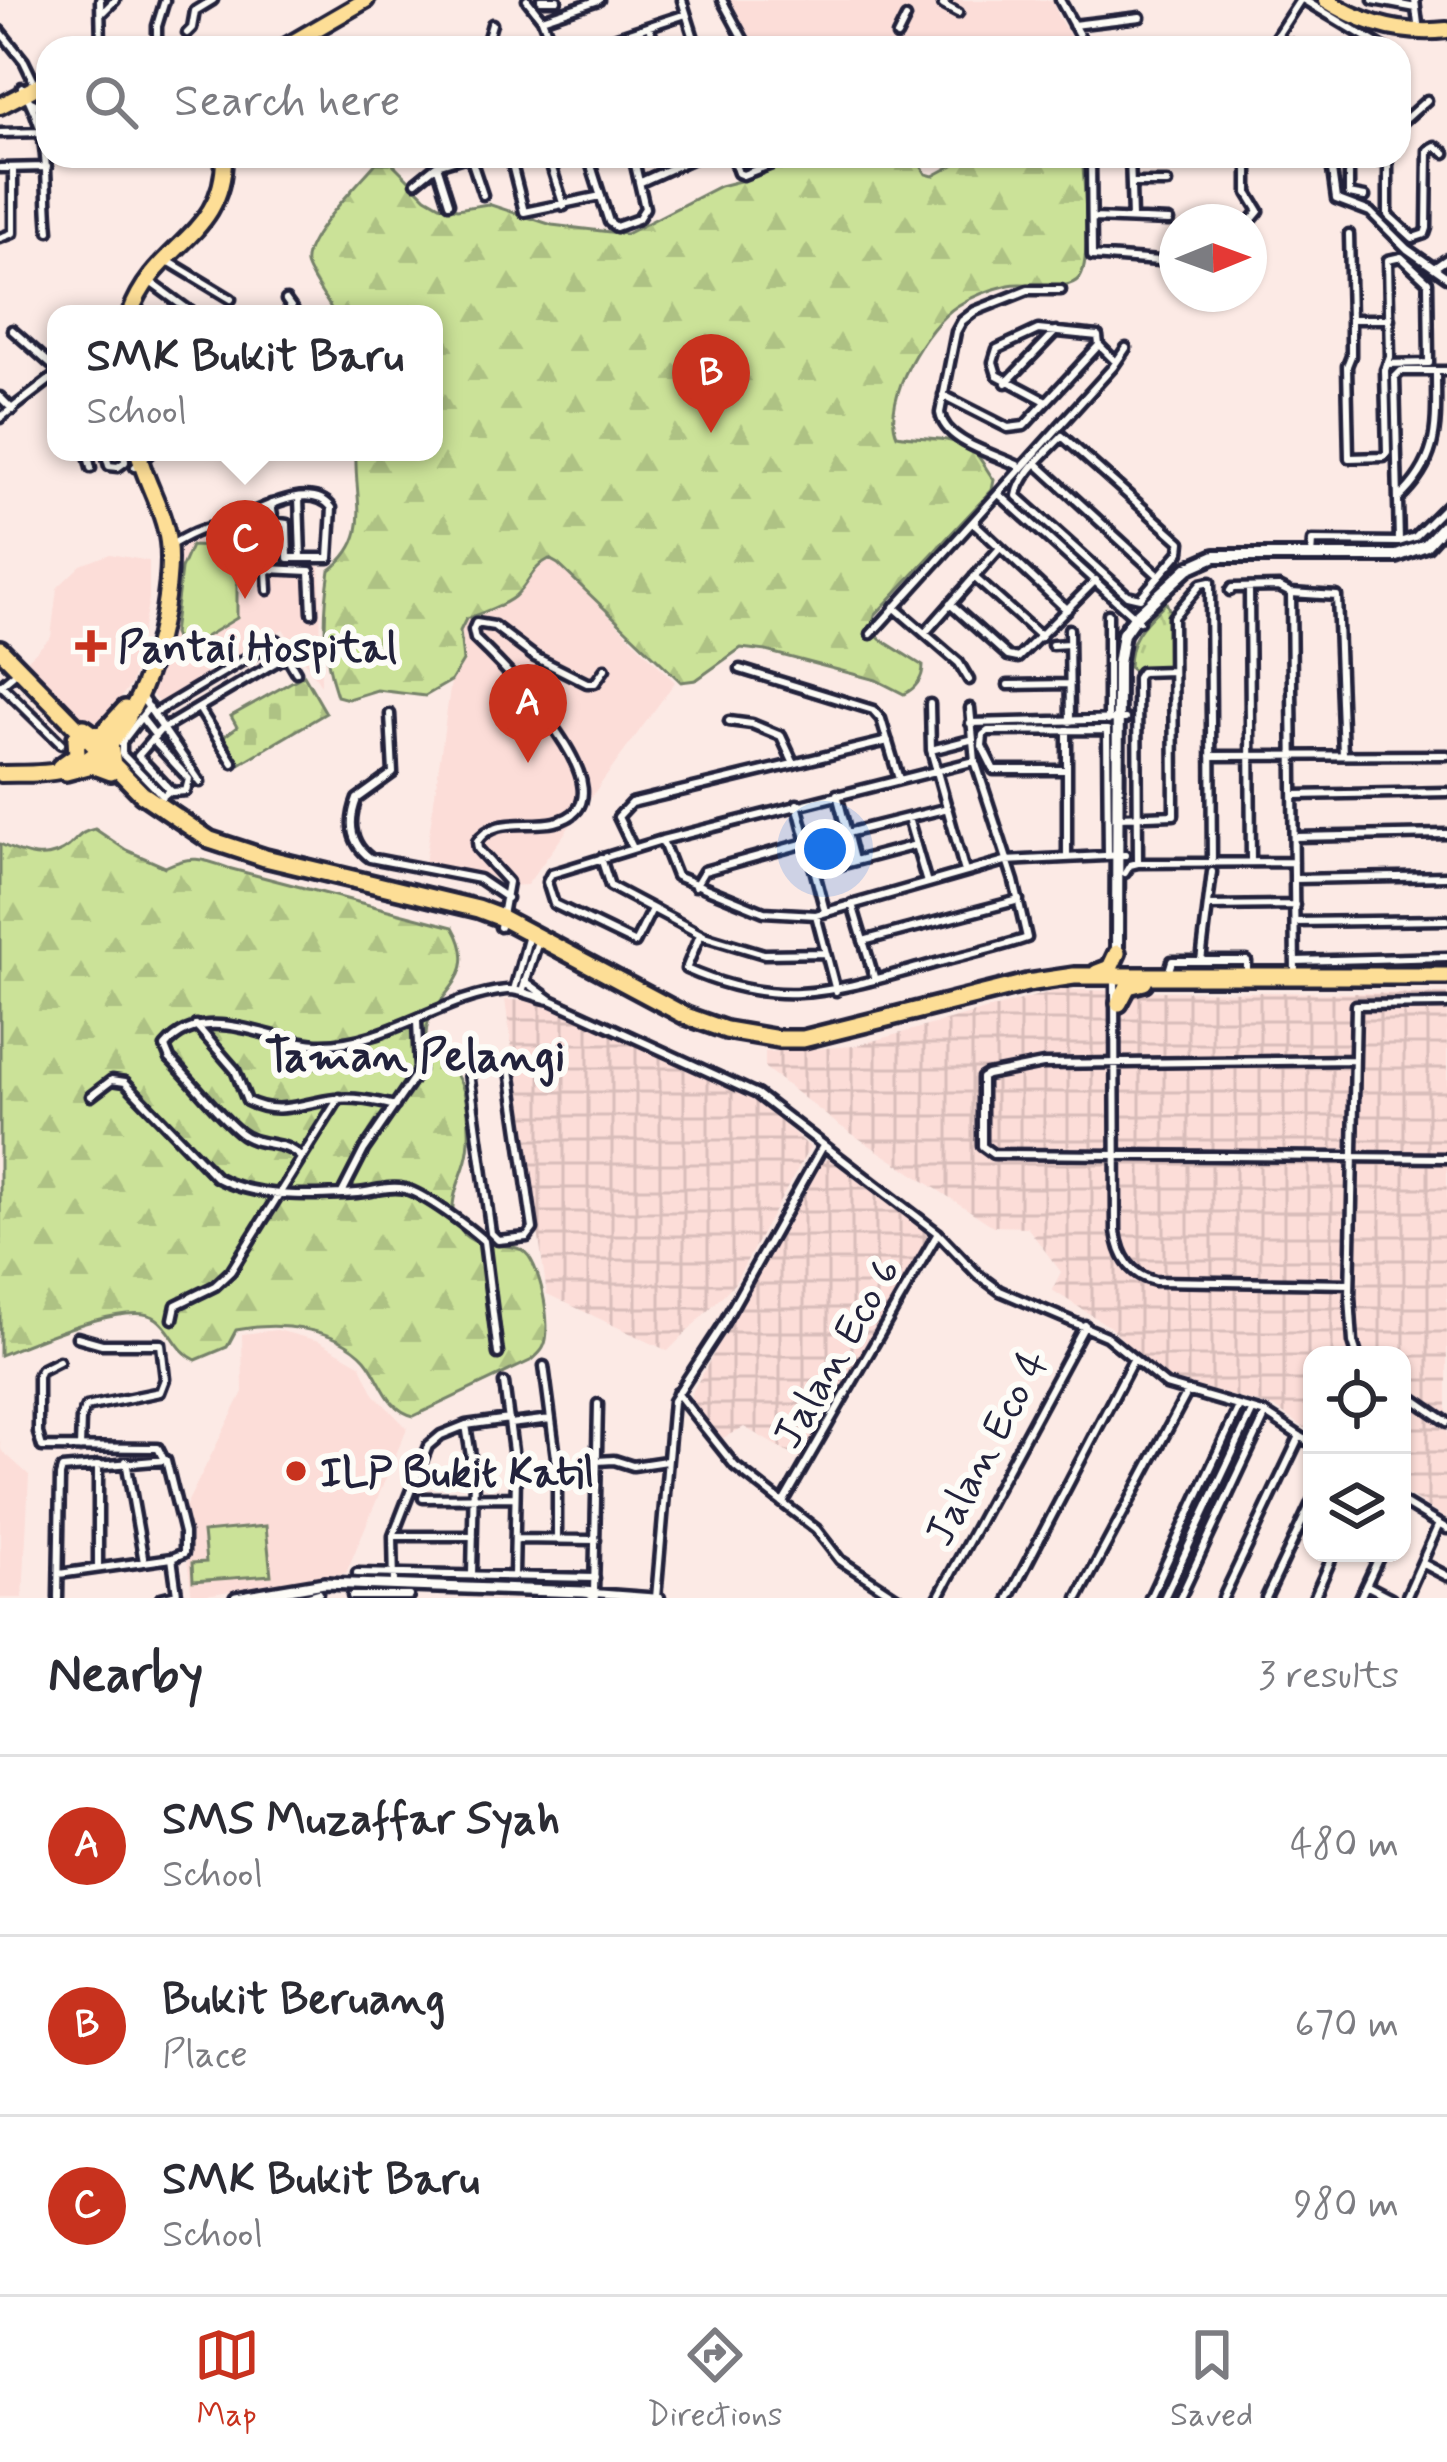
<!DOCTYPE html>
<style>
:root{--surface:#fff;--page:#f2f2f3;--text:#2b2b33;--muted:#7c7c81;--line:#e1e1e2;--accent:#c8321e}
body{margin:0;font-family:Mynerve,sans-serif;background:var(--page);color:var(--text)}
.controls{position:absolute;right:36px;bottom:36px;display:grid;overflow:hidden;border-radius:24px;box-shadow:0 3px 9px #0004}
.controls button{width:108px;height:108px;display:grid;place-items:center;padding:0;border:0;border-bottom:3px solid var(--line);background:var(--surface);color:var(--text);font:60px sans-serif}
.compass{position:absolute;left:1159px;top:204px;width:108px;height:108px;border-radius:50%;background:var(--surface);box-shadow:0 3px 9px #0004;rotate:89deg}
.you{position:absolute;left:825px;top:849px;width:42px;height:42px;margin:-30px;border:9px solid #fff;border-radius:50%;background:#1a73e8;box-shadow:0 0 0 18px #1a73e833}
.badge{display:grid;place-items:center;width:78px;height:78px;border-radius:50%;background:var(--accent);color:#fff;font-size:39px;font-weight:700}
.pin{position:absolute;translate:-50% -99px;filter:drop-shadow(0 3px 6px #0008)}
.pin::after{content:'';position:absolute;top:63px;width:42px;height:36px;background:inherit;clip-path:polygon(0 0,100% 0,50% 100%)}
.popup{position:absolute;left:47px;top:305px;width:396px;height:156px;box-sizing:border-box;display:grid;place-content:center;border-radius:24px;background:var(--surface);filter:drop-shadow(0 3px 9px #0005);font-size:39px;white-space:nowrap;color:var(--muted)}
.popup b{font-size:45px;color:var(--text)}
.popup::after{content:'';position:absolute;left:50%;top:100%;margin-left:-24px;border:24px solid transparent;border-top-color:var(--surface)}
.list{margin:0;padding:0;list-style:none}
h2{display:flex;justify-content:space-between;align-items:center;height:156px;margin:0;padding:0 48px;font-size:51px}
h2 small{font-size:39px;font-weight:400;color:var(--muted)}
.list li{display:grid;grid-template-columns:78px 1fr auto;gap:36px;align-items:center;box-sizing:border-box;height:180px;padding:0 48px;border-top:3px solid var(--line)}
.list b{display:block;font-size:45px;white-space:nowrap}
.list p{margin:0;font-size:39px;white-space:nowrap;color:var(--muted)}
.list em{font-size:39px;font-style:normal;color:var(--muted)}
.icon{flex:none;width:66px;height:66px;fill:none;stroke:currentColor;stroke-width:2;stroke-linecap:round;stroke-linejoin:round}
.map{position:relative;flex:none;width:1447px;height:1598px;overflow:hidden}
.search{position:absolute;background:var(--surface);box-shadow:0 3px 9px #0004;left:36px;right:36px;top:36px;height:132px;display:flex;align-items:center;gap:30px;box-sizing:border-box;padding:0 42px;border-radius:36px;color:var(--muted);font-size:45px}
.sheet{height:696px;background:var(--surface)}
nav{display:flex;justify-content:space-around;align-items:center;box-sizing:border-box;height:168px;border-top:3px solid var(--line);background:var(--surface);font-size:33px;color:var(--muted)}
nav a{display:grid;justify-items:center;gap:6px}
nav .on{color:var(--accent)}
.map>svg:first-child{display:block}
.built{fill:#fcddd8}
.industrial{fill:url(#industrial-grid)}
.grass{fill:#cbe298;stroke:#76826a;stroke-width:3}
.forest{fill:url(#forest-firs);stroke:#76826a;stroke-width:3}
.cemetery{fill:url(#cemetery-stones);stroke:#76826a;stroke-width:3}
.park{fill:url(#park-tufts);stroke:#76826a;stroke-width:3}
.lines{fill:none;stroke-linecap:round;stroke-linejoin:round}
.minor-casing{stroke:#22223b;stroke-width:15}
.tertiary-casing{stroke:#22223b;stroke-width:18}
.secondary-casing{stroke:#22223b;stroke-width:20}
.primary-casing{stroke:#22223b;stroke-width:22}
.trunk-casing{stroke:#22223b;stroke-width:24}
.minor{stroke:#fdfcf7;stroke-width:6}
.tertiary{stroke:#fdfcf7;stroke-width:9}
.secondary{stroke:#fdfcf7;stroke-width:10}
.primary{stroke:#fdde96;stroke-width:14}
.trunk{stroke:#fdde96;stroke-width:15}
.poi-dot{fill:#c8321e;stroke:#fdfcf7;stroke-width:4.5}
.labels{text-anchor:middle;stroke-width:12;stroke-linejoin:round;paint-order:stroke}
.poi-label{font-size:42px;font-weight:bold;fill:#22223b;stroke:#fdfcf7;text-anchor:start}
.street-label{font-size:42px;fill:#22223b;stroke:#fdfcf7}
.neighbourhood-label{font-size:45px;font-weight:bold;fill:#22223b;stroke:#fdfcf7}
</style>
<div class="map">
<svg width="1447" height="1598" viewBox="0 0 1447 1598">
<defs>
<pattern id="industrial-grid" width="8" height="8" patternUnits="userSpaceOnUse" patternTransform="scale(3)"><rect width="8" height="8" fill="#fcddd8"/><path d="M0 4h8M4 0v8" fill="none" stroke="#d8bdba"/></pattern>
<pattern id="forest-firs" width="22" height="20" patternUnits="userSpaceOnUse" patternTransform="scale(3)"><rect width="22" height="20" fill="#cbe298"/><path d="M5 1l3.5 6h-7zM16 11l3.5 6h-7z" fill="#aec284"/></pattern>
<pattern id="cemetery-stones" width="16" height="16" patternUnits="userSpaceOnUse" patternTransform="scale(3)"><rect width="16" height="16" fill="#cbe298"/><path d="M2 7V4a2 2 0 0 1 4 0v3zM10 15v-3a2 2 0 0 1 4 0v3z" fill="#aec284"/></pattern>
<pattern id="park-tufts" width="24" height="20" patternUnits="userSpaceOnUse" patternTransform="scale(3)"><rect width="24" height="20" fill="#cbe298"/><path d="M3 7l-1-3M5 7V3M7 7l1-3M15 17l-1-3M17 17v-4M19 17l1-3" fill="none" stroke="#aec284"/></pattern>
</defs>
<rect width="100%" height="100%" fill="#fceae5"/>
<filter id="ink" filterUnits="userSpaceOnUse"><feTurbulence type="fractalNoise" baseFrequency=".00833" numOctaves="2"/><feDisplacementMap in="SourceGraphic" scale="24" xChannelSelector="R" yChannelSelector="G"/><feConvolveMatrix kernelMatrix="1 2 1 2 8 2 1 2 1" color-interpolation-filters="sRGB"/></filter>
<g filter="url(#ink)">
<path class="built" d="M726,0H1053L1057,15L1078,48H753Z
M245,523L278,530L281,562L320,566L321,685L283,629L160,705L149,690L166,637L178,552L191,540L243,537Z
M110,554L149,561V599L131,684L99,725L88,724L24,663L51,637L57,588L81,565Z
M549,559L558,564L675,682L527,885L509,886L485,874L425,863L451,682L463,661L460,631L466,619L500,606L518,594L541,561Z
M277,1330L319,1341L360,1364L374,1394L407,1428L346,1573L192,1597L181,1515L243,1392L242,1334Z
M0,1439L1,1450L29,1475L23,1598H0Z"/>
<path class="industrial" d="M1058,990L1447,994V1520L1402,1491V1355H1312V1433L1275,1408L1160,1376L1110,1327L1052,1290L1061,1272L1027,1227L993,1226L840,1126L765,1068V1052L854,1046Z
M505,1000L570,1001L729,1077L810,1147L734,1284L668,1351L547,1294Z
M829,1159L927,1232L928,1240L801,1460L744,1427L721,1439L691,1402V1394L822,1161Z"/>
<path class="grass" d="M191,546L237,548V618L205,637V642H197L181,652L173,634L181,569Z
M266,1526L271,1575L193,1581L192,1563L206,1562L203,1532Z"/>
<path class="forest" d="M801,156H915L926,174L933,176L970,156H1082C1084,180 1092,259 1080,277C1066,295 1030,280 1009,285C992,289 971,297 957,306C927,325 881,400 897,435C922,440 958,434 977,455C983,462 988,472 994,480L992,490L875,615L872,630L880,639L923,666C923,679 915,689 904,694L876,680L766,651L741,648L696,680L681,682L558,564L549,559C532,567 528,585 514,597C500,608 482,612 466,619L460,631L463,661L451,681L425,696L377,690L348,699L337,696C322,653 323,615 330,570C374,536 354,501 356,452H434V314H334C328,301 308,275 306,264C302,240 360,182 376,163H392L426,197L440,205L457,209L488,204L552,225L626,234L720,186L755,177Z
M95,829L126,850L165,867C190,855 202,858 228,868L453,927C490,990 409,996 429,1055C436,1063 446,1063 452,1070C470,1087 472,1138 466,1160C460,1184 443,1207 461,1231C478,1252 502,1240 522,1250C540,1259 553,1328 544,1346C542,1352 536,1356 532,1360L414,1416C386,1410 382,1379 365,1359C335,1326 277,1322 236,1330L227,1347L196,1360C176,1351 173,1331 157,1319C130,1298 31,1343 0,1355V844C24,855 47,864 69,846C79,837 80,832 95,829Z"/>
<path class="cemetery" d="M304,675L326,713L238,765L222,738L237,727L231,716Z"/>
<path class="park" d="M1166,602L1170,612L1171,670L1134,671L1129,667C1129,636 1145,623 1166,602Z"/>
<g class="lines">
<g class="minor-casing">
<path id="minor" d="M100,0L101,48
M527,0L542,19L553,48
M541,0H557
M682,0L697,48
M722,0L748,48
M946,0L943,5L958,13
M1060,0L1086,48
M1304,0L1384,48
M1373,0L1416,8
M1415,0L1418,24
M103,12L115,0
M542,19L599,0
M1073,25L1140,17
M649,27L656,48
M0,31L24,61L36,86
M187,33L192,28L195,11L213,0
M897,36L906,18
M1274,40L1300,0
M1274,40L1309,48
M157,48V26L165,0
M485,48L492,24
M583,48L686,14
M22,87C54,142 43,171 49,231
M31,102L48,110
M1399,125L1427,100
M0,133L43,132
M470,156L483,195
M510,156L524,212L601,196
M548,156L564,206
M588,156L609,222L616,227L638,219L645,208L633,156
M732,156L738,173L743,175L792,156
M1091,156L1092,256L1173,262
M1130,156L1132,218
M1248,156V193L1259,211L1249,223
M1330,156L1336,199L1370,212L1407,249L1447,277
M1349,156V194L1365,197
M1388,156V215L1413,238L1425,234L1427,228L1428,150L1435,146L1445,153
M437,165L449,203
M0,168L47,167
M416,182L437,165L467,156
M641,182L698,156
M1131,183H1167
M1094,218L1169,221
M1349,234L1351,319H1390
M0,238L13,233V168
M168,261L231,299
M1434,268L1447,259
M149,281L194,314
M286,300L296,314
M1351,319V356L1347,366L1349,458L1384,457L1387,453L1385,370L1390,357L1388,260L1401,257L1428,282L1429,363L1387,364
M12,330L56,369
M1099,345L1115,361
M1006,383L1056,331
M943,395L1008,428L1024,426L1099,345L1098,336L1038,330L997,349L993,362L997,375L1046,401
M0,397L13,410
M0,418L56,375
M1062,436L1181,542L1180,552L1140,598L1127,595L1017,496C1020,474 1046,453 1062,436Z
M87,452L91,468
M105,452L109,466L118,467L125,462L124,452
M1037,464L1158,575
M135,467L151,452
M1021,467C996,454 945,443 940,413L956,332L962,321L975,311L1028,290H1061
M1000,495L1139,621
M299,497L301,558
M1398,499C1441,459 1436,425 1436,371
M973,522L1067,610
M237,530L242,517C267,506 312,482 332,508L329,558H288L287,524L274,522L271,504
M1399,542L1395,377L1401,371H1447
M169,546C210,522 219,523 265,534L268,590
M1311,557L1312,541L1399,542L1415,537L1447,505
M267,569L310,571L312,613
M974,577L1041,637
M1249,588L1251,862
M1230,591L1232,588L1279,587L1291,593L1337,596L1343,755
M1291,593L1295,973
M950,604L1008,656L1018,658L1096,580
M894,607L959,663L969,680
M1108,614V721
M1069,629L1070,722
M925,633L1000,548
M871,634L1113,367L1126,348
M1052,645L1069,644
M740,669L873,710L881,719L899,779
M13,675L1,685L61,744
M1008,685L1070,684
M140,695L200,782
M930,704L931,750L965,872
M149,707L122,742V754L163,796L170,790
M200,710L233,763
M153,714L277,640L296,672
M390,714L393,773L357,799C348,822 350,843 370,858L479,879L507,898
M141,717L155,735
M729,721L752,724L781,736L794,764
M970,723L1125,719
M163,729L286,656
M1067,730V855
M931,750L970,740
M138,756L172,792L186,791L189,779L152,739
M138,756L162,728
M1211,756L1447,755
M1067,770H994L982,746L983,735L988,731L1107,730L1108,855
M837,794L854,860
M1295,795L1447,792
M797,804L825,911
M1119,817L1174,815L1173,617L1201,584L1210,582L1212,863
M908,818L927,883
M847,833L948,808
M1295,837L1447,834
M662,840L676,876L764,912L816,915L1005,861L1125,855
M633,848L618,817L631,803L888,741
M601,858L610,886L704,936L764,954L826,953
M1138,863L1137,678L1141,672L1172,671
M817,871L916,845
M1125,873L1130,865L1138,863L1294,862
M1295,879L1447,876
M695,886L704,871L809,842
M852,904L875,980
M1209,906L1295,905
M652,909L635,943L554,904L547,882L551,874L662,840L975,761
M816,915L836,991
M1295,922L1447,920
M500,927L508,882L478,849L477,842C493,816 529,828 555,822C642,802 500,663 475,639L473,630L476,623L494,626L535,657L587,683H595L605,669
M700,935L686,969C780,1011 834,991 929,965C961,956 995,949 1027,938L1014,881L975,761L970,708
M863,941L1019,900
M1201,961L1212,872
M1295,961L1447,957
M1169,971L1172,961H1247V975
M525,981L551,1000
M1115,982L1116,1231C1119,1255 1129,1275 1155,1281L1350,1284
M514,990L529,935
M522,992L539,938
M196,1025L235,1070L247,1101C279,1117 301,1103 335,1099C356,1097 375,1101 395,1106
M1354,1060L1043,1064L987,1075L982,1078V1146L993,1154L1447,1158
M504,1064L510,1070L533,1229L527,1237L498,1240L491,1233L469,1073L473,1068Z
M91,1096L112,1080L125,1082L216,1177C254,1199 315,1196 357,1193C373,1192 389,1185 405,1189C425,1194 468,1227 484,1241L498,1354
M301,1158C285,1139 258,1148 239,1132C216,1113 192,1081 170,1059L165,1047C205,999 272,1044 322,1044C388,1044 443,996 507,990C522,989 536,998 551,1000L757,1094L938,1233L977,1274L1000,1291L1106,1336L1166,1385L1266,1414L1312,1444
M342,1193L364,1150L419,1070L417,1021
M173,1319L176,1305L215,1286L231,1271L339,1098
M77,1337L102,1344H161L165,1379L160,1392L86,1407L81,1418L80,1448
M1357,1355L1353,1342L1350,1297L1356,1005L1447,1004
M59,1361L41,1370L38,1376V1433L42,1447L158,1448L163,1458
M544,1366L557,1465V1539
M504,1383L516,1474L514,1576
M1402,1391L1447,1422
M677,1393L735,1466L816,1529L840,1560L898,1598
M598,1404L594,1593L660,1598
M510,1424L551,1419
M466,1425L474,1475L472,1575
M126,1461L144,1562
M597,1461L614,1460L633,1466L666,1461
M423,1498L515,1497
M784,1501L938,1233
M1402,1502L1447,1529
M393,1536H473
M516,1539L596,1540
M1422,1563L1447,1576
M98,1568V1465
M357,1573L595,1578
M394,1585L393,1536L428,1446L441,1435L466,1425L509,1419
M1366,1585L1391,1598
M352,1596H409
M58,1598L60,1476L62,1469L166,1460L184,1533V1553L172,1558L59,1574
M161,1598L177,1594L172,1558
M302,1598L319,1593
M656,1598L673,1401L722,1326L823,1146
M938,1598L1085,1325
M1009,1598L1133,1360
M1078,1598L1188,1391
M1150,1598L1238,1409
M1164,1598L1252,1412
M1180,1598L1266,1414
M1223,1598L1300,1436
M1266,1598L1312,1501
M1314,1598L1334,1553
M1360,1598L1381,1553
M1406,1598L1439,1524"/>
</g>
<g class="tertiary-casing">
<path id="tertiary" d="M236,1598L324,1583L584,1592L594,1593L593,1598"/>
</g>
<g class="secondary-casing">
<path id="secondary" d="M1117,954L1118,664L1123,634L1135,617L1188,568L1215,556H1397L1426,545L1447,522"/>
</g>
<g class="primary-casing">
<path id="primary" d="M1326,0C1363,24 1403,35 1447,30
M283,48L366,0
M0,106L48,81
M130,314C155,243 225,237 224,156
M123,722C152,688 174,587 168,542C164,510 145,482 138,452
M0,774C42,773 75,778 105,744"/>
</g>
<g class="trunk-casing">
<path id="trunk" d="M0,649L142,794L210,840L265,858L478,909L502,918L686,1016L726,1030L779,1039H803L1027,983L1074,976H1447
M84,728L94,735L102,734L125,709
M113,765L110,745L128,717
M60,767L77,755L76,738
M66,772L92,765L111,772
M1097,973L1110,968L1117,953
M1119,1003L1128,986L1144,982"/>
</g>
<use href="#minor" class="minor"/>
<use href="#tertiary" class="tertiary"/>
<use href="#secondary" class="secondary"/>
<use href="#primary" class="primary"/>
<use href="#trunk" class="trunk"/>
</g>
</g>
<g class="poi-dot">
<path d="M85 628h12v12h12v12h-12v12h-12v-12h-12v-12h12z"/>
<circle cx="296" cy="1471" r="12"/>
</g>
<g class="labels">
<g class="poi-label">
<text x="118" y="661">Pantai Hospital</text>
<text x="320" y="1486">ILP Bukit Katil</text>
</g>
<g class="street-label">
<text transform="translate(835 1352) rotate(-60)" y="15">Jalan Eco 6</text>
<text transform="translate(985 1447) rotate(-62)" y="15">Jalan Eco 4</text>
</g>
<g class="neighbourhood-label">
<text x="415" y="1070">Taman Pelangi</text>
</g>
</g>
</svg>
<div class="controls">
<button><svg class="icon" aria-label="locate" viewBox="0 0 24 24"><circle cx="12" cy="12" r="6"/><path d="M12 2v4M12 18v4M2 12h4M18 12h4"/></svg></button>
<button><svg class="icon" aria-label="layers" viewBox="0 0 24 24"><path d="M12 4l9 5-9 5-9-5zM3 14l9 5 9-5"/></svg></button>
</div>
<svg class="compass" viewBox="-18 -18 36 36"><path d="M0-13l5 13h-10z" fill="#e53935"/><path d="M0 13l5-13h-10z" fill="#7c7c81"/></svg>
<div class="you"></div>
<div class="pin badge" style="left:528px;top:763px">A</div>
<div class="pin badge" style="left:711px;top:433px">B</div>
<div class="pin badge" style="left:245px;top:599px">C</div>
<div class="popup"><b>SMK Bukit Baru</b>School</div>
<div class="search"><svg class="icon" aria-label="search" viewBox="0 0 24 24"><circle cx="10" cy="10" r="6"/><path d="M15 15l6 6"/></svg>Search here</div>
</div>
<section class="sheet">
<h2>Nearby<small>3 results</small></h2>
<ul class="list">
<li><span class="badge">A</span><div><b>SMS Muzaffar Syah</b><p>School</p></div><em>480 m</em></li>
<li><span class="badge">B</span><div><b>Bukit Beruang</b><p>Place</p></div><em>670 m</em></li>
<li><span class="badge">C</span><div><b>SMK Bukit Baru</b><p>School</p></div><em>980 m</em></li>
</ul>
</section>
<nav>
<a class="on"><svg class="icon" aria-label="map" viewBox="0 0 24 24"><path d="M3 6l6-2 6 2 6-2v14l-6 2-6-2-6 2zM9 4v14M15 6v14"/></svg>Map</a>
<a><svg class="icon" aria-label="directions" viewBox="0 0 24 24"><path d="M12 3l9 9-9 9-9-9zM9 14v-3h6M13 9l2 2-2 2"/></svg>Directions</a>
<a><svg class="icon" aria-label="saved" viewBox="0 0 24 24"><path d="M7 4h10v16l-5-4-5 4z"/></svg>Saved</a>
</nav>
